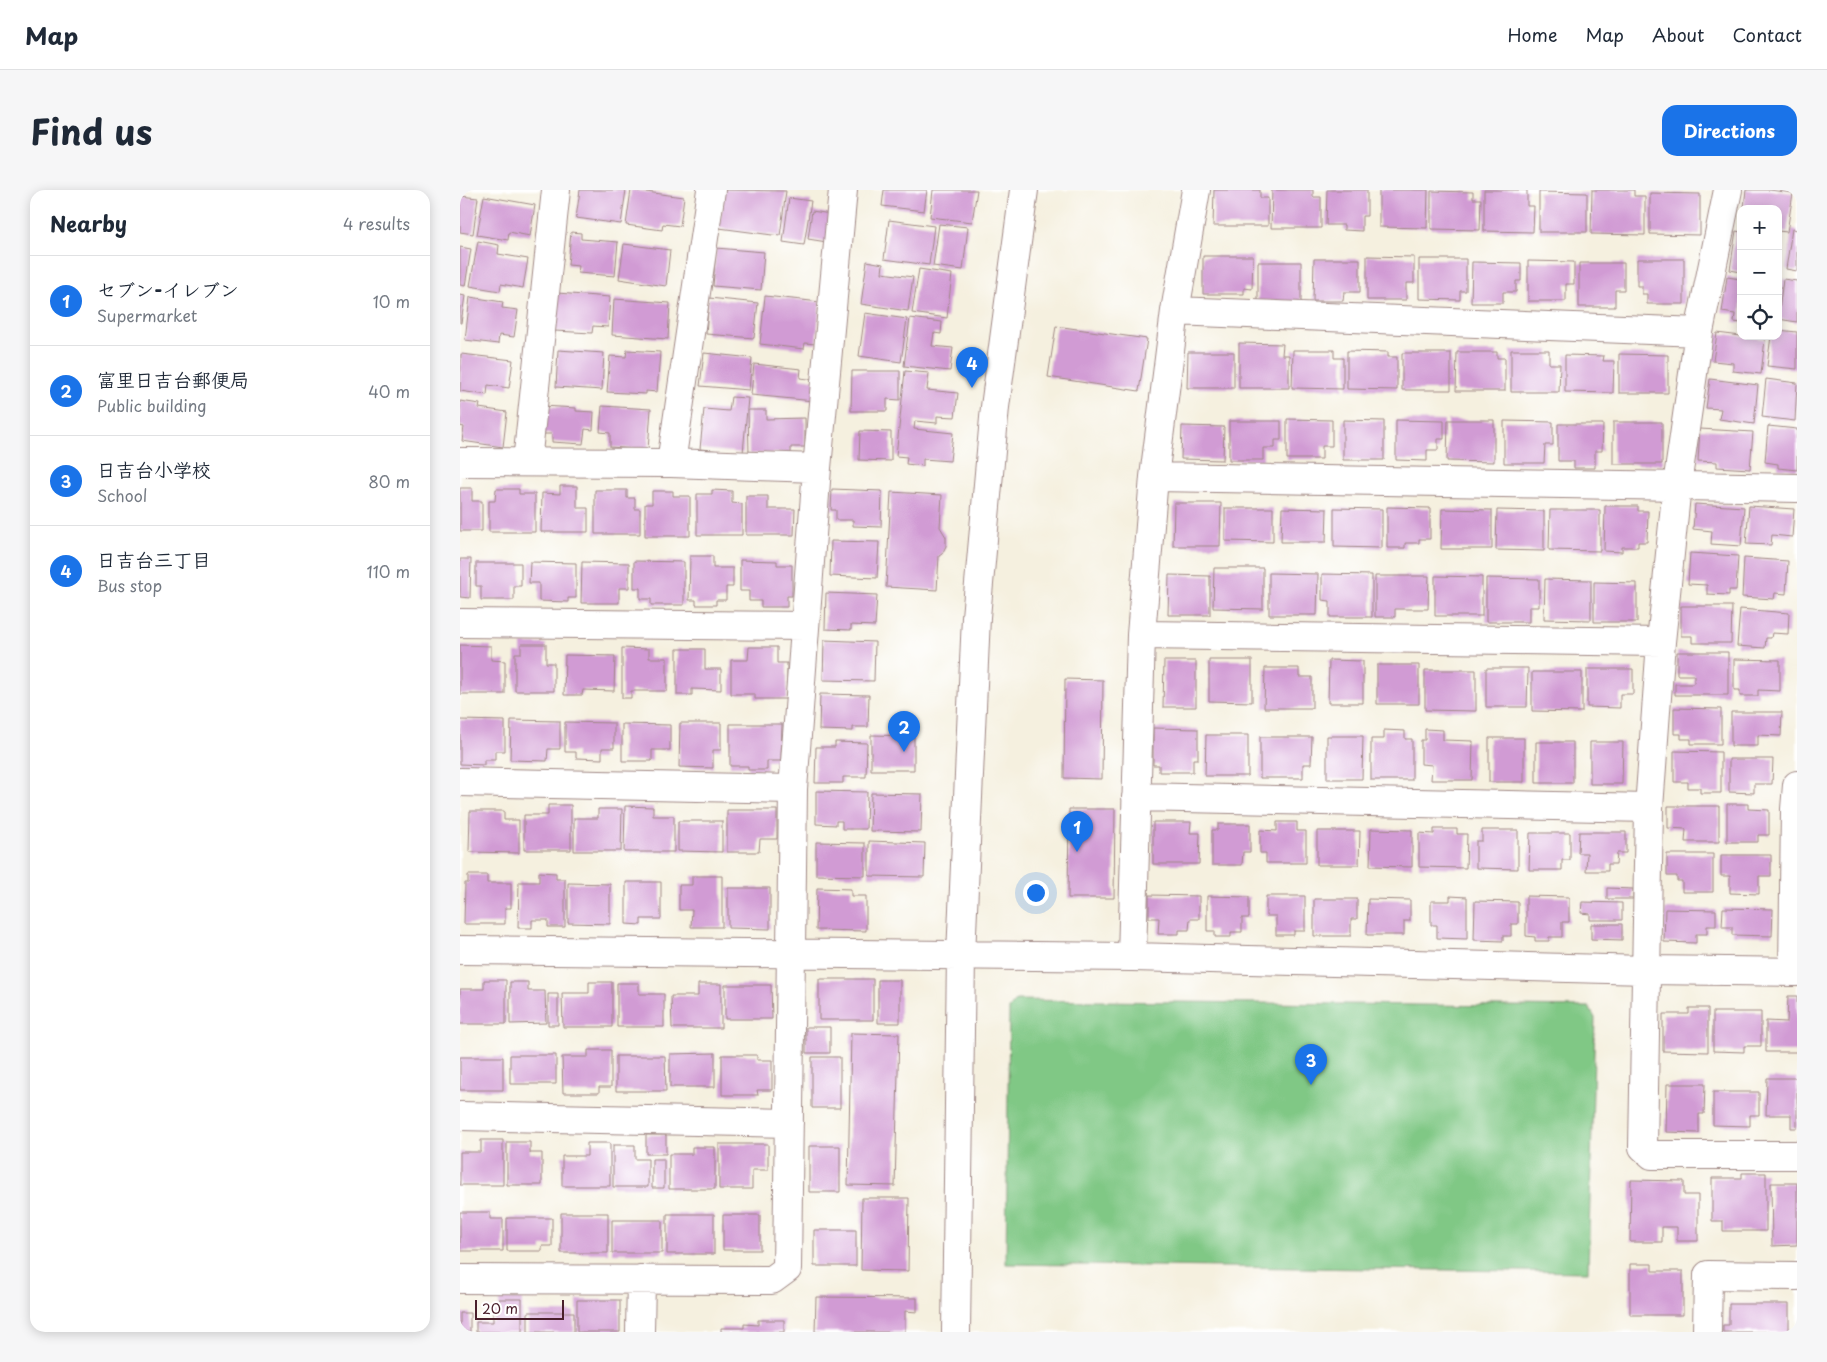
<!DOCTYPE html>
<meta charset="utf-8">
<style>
:root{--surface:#fff;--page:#f6f6f7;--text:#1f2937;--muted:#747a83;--line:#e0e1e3;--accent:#1a73e8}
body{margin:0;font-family:"Playpen Sans","Klee One",sans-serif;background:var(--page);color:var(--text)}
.controls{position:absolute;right:15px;top:15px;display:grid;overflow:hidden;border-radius:10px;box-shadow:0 2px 12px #0003}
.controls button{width:45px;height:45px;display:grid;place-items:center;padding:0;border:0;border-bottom:1px solid var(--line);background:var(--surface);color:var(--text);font:25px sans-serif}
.scale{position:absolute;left:15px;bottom:12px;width:89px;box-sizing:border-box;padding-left:5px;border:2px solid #4a1f2b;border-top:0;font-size:14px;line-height:18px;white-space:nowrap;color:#4a1f2b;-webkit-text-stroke:4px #fff;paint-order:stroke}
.you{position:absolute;left:575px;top:702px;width:18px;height:18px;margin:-12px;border:4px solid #fff;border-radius:50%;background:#1a73e8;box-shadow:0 0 0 8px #1a73e833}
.badge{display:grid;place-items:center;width:32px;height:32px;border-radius:50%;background:var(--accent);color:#fff;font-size:16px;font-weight:700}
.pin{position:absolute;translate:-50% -41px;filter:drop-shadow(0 1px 2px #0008)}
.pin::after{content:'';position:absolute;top:26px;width:18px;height:15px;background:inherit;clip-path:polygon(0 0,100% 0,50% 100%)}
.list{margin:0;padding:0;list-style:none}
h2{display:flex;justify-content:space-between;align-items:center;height:65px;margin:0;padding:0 20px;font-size:21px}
h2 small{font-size:16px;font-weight:400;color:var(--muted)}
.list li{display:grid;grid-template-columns:32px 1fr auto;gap:15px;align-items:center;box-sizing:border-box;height:90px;padding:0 20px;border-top:1px solid var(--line)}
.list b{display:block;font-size:19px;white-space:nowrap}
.list p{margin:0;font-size:16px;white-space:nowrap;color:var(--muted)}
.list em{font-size:16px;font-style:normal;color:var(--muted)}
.icon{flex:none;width:28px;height:28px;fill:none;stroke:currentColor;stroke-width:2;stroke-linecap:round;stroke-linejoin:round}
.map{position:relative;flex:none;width:1337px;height:1142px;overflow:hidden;border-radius:15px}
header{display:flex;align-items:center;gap:30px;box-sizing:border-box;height:70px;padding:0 25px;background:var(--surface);border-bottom:1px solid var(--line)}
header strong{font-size:24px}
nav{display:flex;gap:28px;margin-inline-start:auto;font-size:18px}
.intro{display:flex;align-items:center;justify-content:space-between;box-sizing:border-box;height:120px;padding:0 30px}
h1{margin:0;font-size:35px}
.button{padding:12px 22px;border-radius:15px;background:var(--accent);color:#fff;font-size:18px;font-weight:700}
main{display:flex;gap:30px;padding:0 30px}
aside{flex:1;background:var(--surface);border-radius:15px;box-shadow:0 2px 12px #0003}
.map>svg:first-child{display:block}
.green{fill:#80c885;stroke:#657458}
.building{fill:#d19bd4}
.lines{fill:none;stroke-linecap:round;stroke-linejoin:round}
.minor-casing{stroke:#a08885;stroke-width:30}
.minor{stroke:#fff;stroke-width:28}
</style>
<header>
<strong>Map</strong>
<nav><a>Home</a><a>Map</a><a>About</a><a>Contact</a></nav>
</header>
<div class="intro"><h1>Find us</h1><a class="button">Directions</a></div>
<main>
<aside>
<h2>Nearby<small>4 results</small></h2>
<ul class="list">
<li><span class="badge">1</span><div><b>セブン-イレブン</b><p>Supermarket</p></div><em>10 m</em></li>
<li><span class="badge">2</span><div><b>富里日吉台郵便局</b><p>Public building</p></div><em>40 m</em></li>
<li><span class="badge">3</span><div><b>日吉台小学校</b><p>School</p></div><em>80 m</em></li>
<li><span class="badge">4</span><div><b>日吉台三丁目</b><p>Bus stop</p></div><em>110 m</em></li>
</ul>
</aside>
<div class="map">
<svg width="1337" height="1142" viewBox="0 0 1337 1142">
<rect width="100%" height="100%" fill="#fff"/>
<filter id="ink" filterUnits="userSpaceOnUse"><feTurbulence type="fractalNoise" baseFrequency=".02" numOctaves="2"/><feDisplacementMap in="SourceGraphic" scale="10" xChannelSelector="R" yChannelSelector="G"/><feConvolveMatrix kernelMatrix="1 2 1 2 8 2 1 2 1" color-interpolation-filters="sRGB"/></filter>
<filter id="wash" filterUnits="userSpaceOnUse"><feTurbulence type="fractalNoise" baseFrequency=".0096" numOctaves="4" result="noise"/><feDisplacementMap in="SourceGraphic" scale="20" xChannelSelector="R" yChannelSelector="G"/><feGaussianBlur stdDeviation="1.12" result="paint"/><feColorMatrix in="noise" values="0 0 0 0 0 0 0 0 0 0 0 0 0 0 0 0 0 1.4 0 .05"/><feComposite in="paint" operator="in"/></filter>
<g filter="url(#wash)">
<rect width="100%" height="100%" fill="#f5f0df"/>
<path class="green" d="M557,810L1129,817L1135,828L1128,1082L546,1074L549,818Z"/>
<g id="blocks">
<path class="building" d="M120,0H166L161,34L116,28Z
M171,0L224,7L220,36L203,34L202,40L166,35Z
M265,0L326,1L320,46L259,38Z
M424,0H467L464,21L422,16Z
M473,0H517L512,32L470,27Z
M754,0H800V8H808V36H753Z
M812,0H853V7H861V38H811Z
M867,0H907V26H902V41L884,40V35H866Z
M919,0H968L967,38L919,37Z
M1024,0H1067V16H1074L1073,42L1024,41Z
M1132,0H1174V6H1185V45L1131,44Z
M1286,0H1309L1333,3L1327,42L1318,41V19L1284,17Z
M971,1L1013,2V9H1021L1020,40L971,39Z
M1079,2L1127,3V42H1079Z
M1190,3L1240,4V45L1190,44Z
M0,6L18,8L13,44L0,42Z
M24,6L75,15L70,46L49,42L48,50L17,45Z
M329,8L351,11L344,55L323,52Z
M352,21L377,25L373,53L348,49Z
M429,30L474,36L469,75L424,69Z
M479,34L508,37L503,80L473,76Z
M1332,39L1337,40V81L1326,79Z
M1276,41L1281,42V82L1270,80Z
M111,42L121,43V49L158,52L155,86L118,83L119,76L108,75Z
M18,51L39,55L38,64L68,69L63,98L41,94L40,101L10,96Z
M164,54L210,60L206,96L159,89Z
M0,57L11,59L5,96L0,95Z
M256,58L304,62L301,100L253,96Z
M743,66H793L792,99L784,98V104H743Z
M907,66L954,67V93H946V110H907Z
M854,69H900V102H884L883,111H853Z
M959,69H1006V101H1000V110L959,109Z
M1177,69H1224V114H1187V104H1182V96H1177Z
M407,71L423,74L422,83L453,87L448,121L401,114Z
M1068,71L1114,72V94H1106V111H1068Z
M798,72H841V112L798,111Z
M1012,72L1061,73V91H1056V102H1043V113H1011Z
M1119,73H1164V100H1155V117H1119Z
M459,79L492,84L487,128L452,123Z
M1267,87L1281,89V133L1274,132L1275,124L1262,122Z
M1323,89L1337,91V132L1318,129Z
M97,103L150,107L148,137L133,136L132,143L95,141Z
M0,105L5,106L1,133H0Z
M305,106L360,112L356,154L345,153L344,159L300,154Z
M10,107L43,112L42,118L58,120L54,147L39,145L38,154L5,150Z
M249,108L298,113L294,148L246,144Z
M154,109L210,113L208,149L152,145Z
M405,123L447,129L441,172L399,166Z
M450,128L482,132L481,144L474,143L472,156L493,158L490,181L444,176Z
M596,136L687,149L679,201L588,187Z
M1318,140L1337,142V179L1307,176L1311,146H1318Z
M1257,143L1305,149L1301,184L1273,181V173L1253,171Z
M779,153L823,154L822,165H829V198H779Z
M98,160L144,163L142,200L96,197Z
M167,160L200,162L197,202L186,201V204L147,202L150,166L166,167Z
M833,160H874V168H883V199L832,198Z
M1051,160H1089V174H1100L1099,202H1051Z
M887,161L928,162V167H937V200L887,199Z
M728,162H774V198H727Z
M997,162H1037V168H1045V201H996Z
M244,163L292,168L289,200L240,196Z
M942,163H991V200H942Z
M1,164L53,170L49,198L28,195L27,205L0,201Z
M1159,164L1208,165V203H1159Z
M1105,165L1144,166L1143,171H1154L1153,203L1105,202Z
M294,174L341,179L340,188L356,190L354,211L291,205Z
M392,181H440V210L427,209V221H391Z
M445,181L469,183L467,200L498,203L495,227L477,226V233L455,231L454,239L493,243L490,271L463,269V276L446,274L447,267L436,266Z
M1250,189L1298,195L1294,234L1259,229L1261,219L1246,218Z
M1306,189L1337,193L1335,231L1302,227Z
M271,207L288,208L283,263L240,259L244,219L269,221Z
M0,211L20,214L19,218L47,222L43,257L2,251L4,237L0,236Z
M83,216L116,218V221L134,222L133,240L125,239L123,254L92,252V244H81Z
M142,216L191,219L188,260L150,257V243L140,242Z
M288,220H306V229L345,228V257H331V263L289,264Z
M827,229L872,230V256H862V269H827Z
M883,230L924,231V270H883Z
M936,230L984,231V249H978V260H967V271L936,270Z
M988,230H1034V272L987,271Z
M769,231H821V250H815V258H803V270H769Z
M1044,231L1093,232V255H1085L1084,273H1044Z
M1153,232H1202V274H1153Z
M1098,234H1143L1142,261H1135V278H1114V271H1098Z
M722,236L764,237L763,270L721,269Z
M1308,236L1337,239V280L1318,278V274L1305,272Z
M1240,239L1293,242L1290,279L1257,277V272L1238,271Z
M400,241L431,242V271L399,270Z
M100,296H117V318H128V342H81L82,303L100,304Z
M0,298H12V311H22V341H0Z
M36,299H59V304H75V342H29V311H35Z
M372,299L422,301L421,337L393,336V330H376V320H371Z
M135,300H167V308H175V319H180V344H135Z
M252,300L272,301V313L282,314V345H237V304H252Z
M192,301H213V306H230V346H185V314H192Z
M431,302L482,305L480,337L486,347V356L482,364L479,366L477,400L426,397Z
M286,306H308V319H335L334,345H286Z
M714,313H761L760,356H713Z
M1235,314L1284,317L1281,356L1251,354L1252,341L1233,339Z
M1145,316H1178V321H1188L1187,352H1178V357H1162V362L1144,361Z
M1289,316L1334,319L1332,347L1312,345L1311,355L1286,354Z
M927,317L970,318V349H959V353H945V358H927Z
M765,318H813V352L765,351Z
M822,318L867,319L866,352H821Z
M874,318L922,319V358L874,357Z
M982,319L1032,320V359H981Z
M1037,320L1084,321V361L1036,360Z
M1090,320H1140V361L1089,360Z
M371,351L419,352L417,388L370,386Z
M1230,363L1278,366L1276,400H1269V405L1247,404V395L1228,394Z
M230,366H253V378H273V397H266V410H256V415H236V410H229Z
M1284,368L1328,371L1326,404L1315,403L1314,409L1282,407Z
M0,369H11L10,408L0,407Z
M280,370L317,371V375H332V406H327V417H301V411H289V401H280Z
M174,371L224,372V415H191V409H180V398H174Z
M70,372L116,373V408H108V412L79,411V393H69Z
M122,372L169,373V398H159V413H121Z
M16,373H61V396H54V410H21V396H16Z
M754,378H803V419L753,418Z
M809,383L858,384L857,425H809Z
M862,384L912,385V427H870V411L862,410Z
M709,385L750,386V425H708Z
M915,386H969L968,419H935V427H915Z
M975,386L1022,387V426H975Z
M1026,388L1079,389V417H1069V432H1026Z
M1085,389L1131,390V430L1084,429Z
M1134,392L1177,393V432H1134Z
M366,403L417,405L415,436L391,435V440L365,439Z
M1221,416H1272L1271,453H1232V446H1221Z
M1280,419L1329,423L1328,444L1312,443L1311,448H1306L1305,458L1277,456Z
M364,450L415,452L414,491L363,490Z
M61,454H86V473H94V501H55V463H61Z
M0,455L31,456V470L45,471V504H0Z
M289,457H317V473H327V509H295V504H271V470H288Z
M162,458L189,459V468H207V501H171V508H162Z
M217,459H245V479H261V500L232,499V505H217Z
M1217,462H1268V505H1215V494H1234V485H1217Z
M105,465L155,466L154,501L123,500L122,505H104Z
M1274,469L1320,470V501L1298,500V506H1280V500H1274Z
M749,470H792V512L749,511Z
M869,470L903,471V513H868Z
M704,471H736V517H703Z
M917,475H959V514H917Z
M805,478H839V487H852V518H804Z
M1026,478H1068L1067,517H1026Z
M1127,479H1173V504H1160V518L1127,517Z
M965,480H1016V521L965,520Z
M1072,482H1122V522L1072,521Z
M605,489L643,490L642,589L604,588Z
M360,504L409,505L408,537H393V541L359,540Z
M1214,518L1261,519V554H1231V549H1221V544H1214Z
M1271,522H1322L1321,546L1298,545V556H1271Z
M0,530L45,531V561H35V570H24V575L0,574Z
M51,530L100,531V559H88L87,571L50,570Z
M105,532L154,533V558H142V569L116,568V562H105Z
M220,533H261V560H253V578L219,577Z
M162,534L210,535V560H192V571H162Z
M270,534H322L321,571H307V580H288V576H270Z
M693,538L738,539V569H733V582H699V575H693Z
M965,539L983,540V550L1013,551L1012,590H971L972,575L961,574V550H965Z
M924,540L945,541V549H952V590H911V549H924Z
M411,545L454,546V580H411Z
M746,545H788V586H745Z
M867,546H903L902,589H867Z
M800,547H852L851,574H843V588H800Z
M1029,548H1064V592H1029Z
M375,552L407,553L406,587H383V593H355L356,557H375Z
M1076,552H1113V593H1076Z
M1130,552H1163L1162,594H1130Z
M1214,561L1261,562V603H1240V598H1228V592H1214Z
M1269,569H1313L1312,594H1294V603L1269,602Z
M356,601L407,602L406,639H382V631H376V635L356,634Z
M411,603L462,604L461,642L410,641Z
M1267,614H1288V619L1309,620V645H1298V652H1267Z
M88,615H111V660H64V625H88Z
M165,616L193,617V626H214V662H164Z
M1208,616H1259V652H1225L1226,639L1208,638Z
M138,619H162L161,661H114V628H138Z
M609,619H655L654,708H608Z
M267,620H317V649H300L299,662H267Z
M10,621H44V630H59V663L9,662Z
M218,631H262V662L218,661Z
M693,632H731L730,643H740L739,674H693Z
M817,632H837V641H846V673H806V663H800V640L817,641Z
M758,634H790V662H783L782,675H752V640H758Z
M911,639L952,640V677L910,676Z
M974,639H997V644H1007L1006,678L959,677V643L974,644Z
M1022,640H1058V679L1016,678V651H1022Z
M857,641H900L899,675H857Z
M1119,642H1166V663H1157L1156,674H1148V681H1126L1127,663H1118Z
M1070,643H1110V670H1102V680H1069Z
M409,651L465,653L464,687L409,686Z
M356,652L405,653V686L356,685Z
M1207,664H1253V702H1222V691H1217V686H1207Z
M1261,665H1311V686H1299V704L1270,703V686H1261Z
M79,682L96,683V689H105V737H88V730H72V738H58L59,692H79Z
M8,685H27V693H51V718H45V734H4L5,693H8Z
M232,686H262V737H231L232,720H219V695H232Z
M166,692H201V729H181V735L166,734Z
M108,693L150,694V734L108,733Z
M268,698H310V739L268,738Z
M357,698L391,699V706H406V741L356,740Z
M1147,698L1173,699V709H1147Z
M689,705L739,706V729H730L729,740H719V744H698L699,728H689Z
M747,706L789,707V728H782V742H771V747H755V741H747Z
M806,706H845V741H834V745H816V726H806Z
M990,706L1007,707V749L977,748V735H971V711H990Z
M1066,706L1109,707V732H1102V747H1089V751H1075V747L1066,746Z
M854,709H897V729H891V746H854Z
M908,709L950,710V731H944V745H907Z
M1015,711L1058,712V734H1051V746H1043V751L1014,750Z
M1122,712L1162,713V730H1130V724L1121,723Z
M1263,718L1313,719L1312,746L1272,745V737H1262Z
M1205,719L1256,720V736H1247V744H1236V753L1204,752Z
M1131,734H1162V750L1131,749Z
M359,789H413V830H359Z
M24,790H46V834H0V799H24Z
M418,790H440V833H418Z
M50,792H68V801H85L86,833L50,834Z
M129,792H152V837H103L102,803H129Z
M157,793H179V804H204V837H157Z
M238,794H261V838H212L211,806H238Z
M265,795H311L312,829H265Z
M88,804H98V835H88Z
M1328,806H1337V862H1306V831L1327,832Z
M1229,818H1248V862L1203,861V824H1229Z
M1253,822H1301V856H1284V862L1253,861Z
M346,837H370V863H346Z
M391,843L439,844L435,996L388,995Z
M128,860H151V897H139V903H103L102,867H128Z
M255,863V897H210V864Z
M50,865H96V894H50Z
M262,865H297V870H312V900H297L298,905H262Z
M156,866H205L206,901H156Z
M0,867H43V900H0Z
M352,867H380V918H352Z
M1307,888H1337V938H1331V925H1306Z
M1207,894H1245L1244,924H1239V943L1206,942Z
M1253,902H1299V925H1290V936L1253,935Z
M186,945H206V964H186Z
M21,950H43V995H0V962H21Z
M47,952H70V963H82V995H47Z
M127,953H150V996H102V966H127Z
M259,954H308V980H292V999H259Z
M153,955H175V969H188V997H153Z
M349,956H380V1002H349Z
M232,957H255V999H209V964H232Z
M192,969H204V998H192Z
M1282,983H1306V1041H1263V1031H1252V988H1282Z
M1171,990L1224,991V1005H1238V1051H1217V1037H1202V1052H1170Z
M1311,993H1337V1055L1312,1056Z
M402,1008H449L448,1081L401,1080Z
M0,1022H30V1029H43V1061H0Z
M101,1023H148V1063H101Z
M207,1024H254V1064H207Z
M263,1025H300V1060H263Z
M47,1028H92V1056H82V1061H47Z
M152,1030H202V1063H152Z
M354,1040H396V1076H354Z
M1170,1074H1192V1081H1223V1125H1170Z
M356,1107L457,1108V1122L445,1121V1142H355Z
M39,1109H62V1142H16V1132H33V1122H39Z
M117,1110H160V1142H117Z
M1269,1114H1329V1142H1263V1135H1269Z
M68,1122H114V1142H68Z
M0,1123H10V1142H0Z
M298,1130H324V1142H261V1138H284V1134L298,1135Z"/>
</g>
</g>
<g filter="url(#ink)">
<use href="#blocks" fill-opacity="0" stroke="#a08885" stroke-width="1"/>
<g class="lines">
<g class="minor-casing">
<path id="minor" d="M1268,0L1239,142L1217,295L1201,452L1189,618L1183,957L1192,965H1337
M715,121L1239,142
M0,272L211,273L357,278
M67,272L96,0
M211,273L251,0
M694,287L1337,298
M0,433L345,436
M681,445L1201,452
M0,592L333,599
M676,607L1189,618
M0,760L672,767L1187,780L1337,782
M672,767L681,445L694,287L715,121L736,0
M1333,782L1335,619L1337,595
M0,926L329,933
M0,1089L312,1090L327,1079L333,599L357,278L383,0
M180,1142L181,1089
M496,1142L501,765L516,427L535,217L564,0
M1247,1142L1248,1085L1337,1086"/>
</g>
<use href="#minor" class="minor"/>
</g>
</g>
</svg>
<div class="controls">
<button>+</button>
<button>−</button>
<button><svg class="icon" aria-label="locate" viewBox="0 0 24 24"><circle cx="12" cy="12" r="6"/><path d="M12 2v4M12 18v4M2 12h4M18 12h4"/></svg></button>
</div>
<div class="scale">20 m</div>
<div class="you"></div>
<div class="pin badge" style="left:617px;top:662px">1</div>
<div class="pin badge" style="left:444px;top:562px">2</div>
<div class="pin badge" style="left:851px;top:895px">3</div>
<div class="pin badge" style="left:512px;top:198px">4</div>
</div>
</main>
